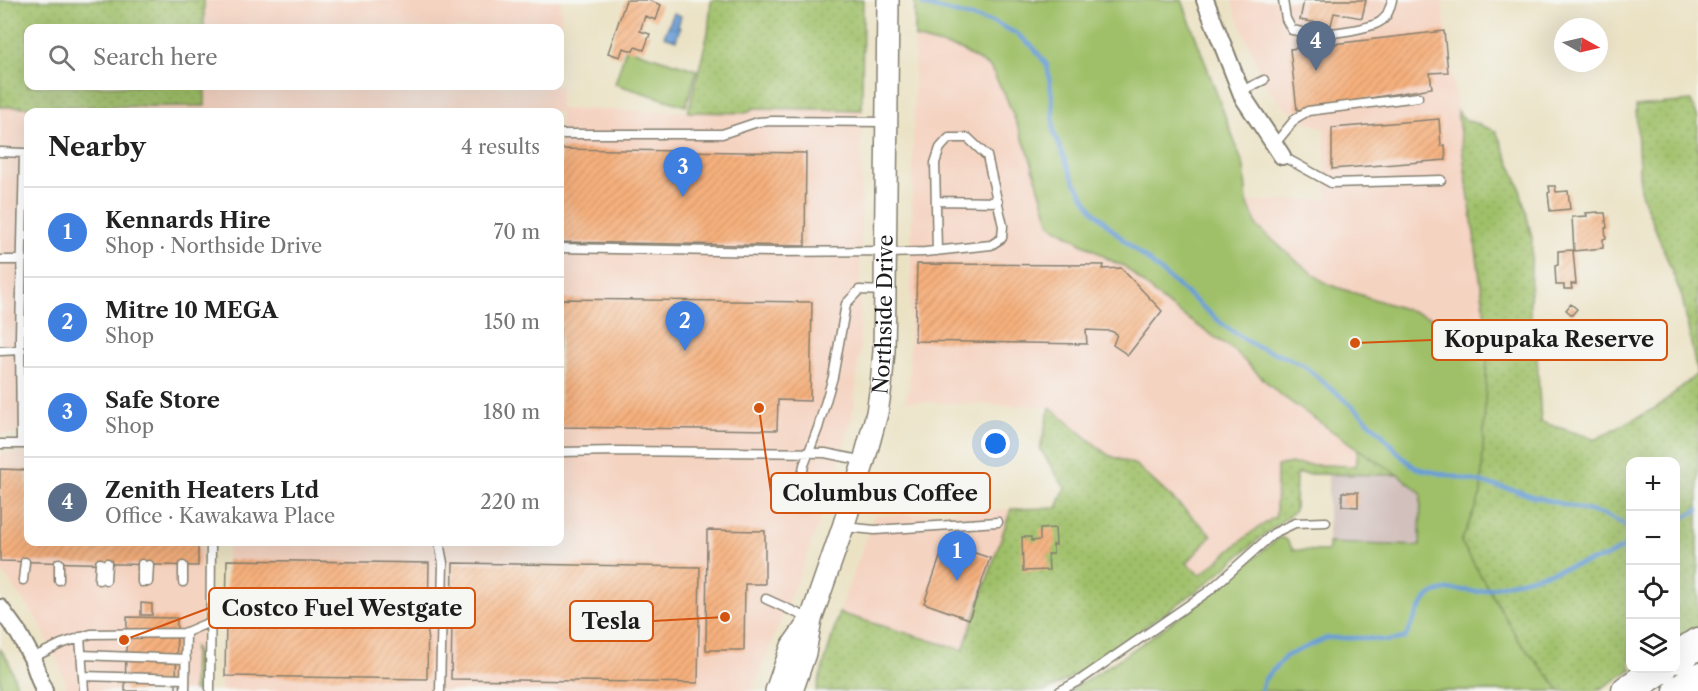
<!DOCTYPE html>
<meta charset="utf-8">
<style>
:root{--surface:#fff;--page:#f2f2f2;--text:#222;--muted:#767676;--line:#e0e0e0;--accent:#d1495b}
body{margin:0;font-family:"Libre Caslon Text",serif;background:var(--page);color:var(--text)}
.controls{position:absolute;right:18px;bottom:18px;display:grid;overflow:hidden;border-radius:12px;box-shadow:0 6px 24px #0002}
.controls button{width:54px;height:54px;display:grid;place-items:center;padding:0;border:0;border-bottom:2px solid var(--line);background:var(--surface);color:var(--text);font:30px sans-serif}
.compass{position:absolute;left:1554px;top:18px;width:54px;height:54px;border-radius:50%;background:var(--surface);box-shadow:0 6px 24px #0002;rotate:98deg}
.you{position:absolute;left:996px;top:444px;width:21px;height:21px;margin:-15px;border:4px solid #fff;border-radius:50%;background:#1a73e8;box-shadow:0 0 0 9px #1a73e833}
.badge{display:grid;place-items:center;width:39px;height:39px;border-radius:50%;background:var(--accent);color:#fff;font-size:20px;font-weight:700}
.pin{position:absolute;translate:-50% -50px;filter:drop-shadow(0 2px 3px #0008)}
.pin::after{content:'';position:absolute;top:32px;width:21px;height:18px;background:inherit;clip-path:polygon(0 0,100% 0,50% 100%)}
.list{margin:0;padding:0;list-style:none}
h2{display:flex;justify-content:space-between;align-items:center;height:78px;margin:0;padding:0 24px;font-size:26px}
h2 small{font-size:20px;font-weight:400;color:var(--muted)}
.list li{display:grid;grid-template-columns:39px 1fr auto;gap:18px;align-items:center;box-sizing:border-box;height:90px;padding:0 24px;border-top:2px solid var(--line)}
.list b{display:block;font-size:22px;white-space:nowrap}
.list p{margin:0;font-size:20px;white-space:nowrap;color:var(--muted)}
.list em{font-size:20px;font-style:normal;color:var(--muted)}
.icon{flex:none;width:33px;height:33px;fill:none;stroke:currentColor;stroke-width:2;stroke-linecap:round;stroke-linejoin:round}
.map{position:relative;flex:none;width:1698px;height:691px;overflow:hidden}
.search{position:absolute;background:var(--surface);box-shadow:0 6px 24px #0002;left:24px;top:24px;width:540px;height:66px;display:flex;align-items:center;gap:15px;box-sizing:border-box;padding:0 21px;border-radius:12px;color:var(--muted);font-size:22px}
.panel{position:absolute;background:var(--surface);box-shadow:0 6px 24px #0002;left:24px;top:108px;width:540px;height:438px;border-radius:12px}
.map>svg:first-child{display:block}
.built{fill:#f5d3c1}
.industrial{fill:#d1c0bc}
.grass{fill:url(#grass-dots);stroke:#5e6e42;stroke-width:1.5}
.park{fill:#9fc068;stroke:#5e6e42;stroke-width:1.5}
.water{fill:url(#water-ripples);stroke:#435d79;stroke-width:1.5}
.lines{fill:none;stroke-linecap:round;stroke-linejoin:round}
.stream{stroke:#6a9ed6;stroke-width:4.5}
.building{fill:url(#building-hatch)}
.service-casing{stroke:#847f70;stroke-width:11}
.minor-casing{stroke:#847f70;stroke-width:20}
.tertiary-casing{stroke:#847f70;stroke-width:24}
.motorway-casing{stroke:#847f70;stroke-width:33}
.service{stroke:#fff;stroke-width:8}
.minor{stroke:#fff;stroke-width:16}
.tertiary{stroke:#fff;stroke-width:21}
.motorway{stroke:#fff;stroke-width:30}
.labels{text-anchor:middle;stroke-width:4.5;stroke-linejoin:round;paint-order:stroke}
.street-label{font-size:21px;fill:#1c1c1c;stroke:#f6f6f2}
.leader{fill:none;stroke:#d4530e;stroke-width:2}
.callout-dot{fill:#d4530e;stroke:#f6f6f2;stroke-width:2}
.callout{fill:#f6f6f2;stroke:#d4530e;stroke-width:2}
.callout-label{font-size:22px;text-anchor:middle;font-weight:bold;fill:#1c1c1c}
</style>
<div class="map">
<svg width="1698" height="691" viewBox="0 0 1698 691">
<defs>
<pattern id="grass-dots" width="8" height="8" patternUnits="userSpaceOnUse" patternTransform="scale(1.5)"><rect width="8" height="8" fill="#9fc068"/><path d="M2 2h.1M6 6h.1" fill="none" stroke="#88a45a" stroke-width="1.8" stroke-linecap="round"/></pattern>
<pattern id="water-ripples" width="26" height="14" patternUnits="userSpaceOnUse" patternTransform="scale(1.5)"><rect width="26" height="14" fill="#6a9ed6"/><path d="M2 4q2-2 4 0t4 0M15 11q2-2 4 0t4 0" fill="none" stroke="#5680ad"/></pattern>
<pattern id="building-hatch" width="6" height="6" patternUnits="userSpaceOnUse" patternTransform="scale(1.5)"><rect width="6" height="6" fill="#f6b07d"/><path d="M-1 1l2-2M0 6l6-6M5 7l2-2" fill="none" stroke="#d2976b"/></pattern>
</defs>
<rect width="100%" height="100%" fill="#f6f6f2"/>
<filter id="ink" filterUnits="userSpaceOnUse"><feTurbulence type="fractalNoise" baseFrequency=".0167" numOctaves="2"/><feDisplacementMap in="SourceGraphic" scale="12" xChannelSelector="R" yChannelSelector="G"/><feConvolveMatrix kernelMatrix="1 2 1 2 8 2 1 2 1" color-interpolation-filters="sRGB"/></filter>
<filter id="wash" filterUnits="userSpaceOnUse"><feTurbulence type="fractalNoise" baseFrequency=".008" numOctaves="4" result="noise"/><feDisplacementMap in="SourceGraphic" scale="24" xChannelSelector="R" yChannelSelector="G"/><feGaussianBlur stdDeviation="1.35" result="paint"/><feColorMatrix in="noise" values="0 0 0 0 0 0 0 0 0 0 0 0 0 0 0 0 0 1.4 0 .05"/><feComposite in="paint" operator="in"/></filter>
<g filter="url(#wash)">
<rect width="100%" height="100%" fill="#ebe2c4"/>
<path class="built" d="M204,0H561L560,109L746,113L754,108L862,110L860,348L854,407L838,469L807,556L752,691H221L228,542H560V112H28V433L0,435V107L205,106V86H560V28H204Z
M1231,0H1442L1488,336L1327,284L1299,263L1258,227L1247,202L1327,199L1324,128L1306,122L1282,105L1265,85Z
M915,38L961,50L990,67L1006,97L1029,154L1050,224L1117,264H1123L1165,303L1232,349L1278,393L1358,449L1356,466L1286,464L1276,516L1252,532L1200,575L1186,563L1211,534L1136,465L1108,455L1051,407L905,401L909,386Z
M4,453H26V461H28V542H203L200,691H68L58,661L37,619L0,569V455Z
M1011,509L963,651L839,613L874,516Z"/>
<path class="industrial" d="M1328,475H1399L1421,493L1420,546L1328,543Z"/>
<path class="grass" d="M0,0H204V28H28V86H205V106L0,107Z
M711,0H863L862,110L754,108L746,113L688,112L708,33Z
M915,0H1053L1376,461L1399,475L1296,474L1295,511L1259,539L1205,585L1078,674L1046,691H816L839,613L963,650L1011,509L1057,508L1065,488L1040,449L1050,407L1108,455L1136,465L1212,535L1187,563L1200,575L1252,532L1276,516L1277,466L1286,464L1356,466L1358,449L1278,393L1232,349L1165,303L1123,265L1117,264L1050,224L1029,154L1006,97L990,67L961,50L915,38Z
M1691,101L1698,118V628L1676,642V462H1630V668L1633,669L1597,691H1164L1423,558L1488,336L1457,111L1466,120L1496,131L1519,184L1532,238L1530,310L1537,356L1541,422L1596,439L1657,407L1697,374L1682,297L1640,190L1636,106Z
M194,647C202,660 200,676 200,691H193Z"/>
<path class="park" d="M915,0H1182L1244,167L1247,202L1258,227L1299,263L1327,284L1488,336L1481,494L1461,542L1519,641L1561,691H1068C1142,648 1210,594 1276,540L1281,537L1287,540L1293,550L1328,551V543L1420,546L1421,493L1399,475L1358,449L1278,393L1232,349L1165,303L1123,265L1117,264L1050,224L1029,154L1006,97L990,67L961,50L915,38Z
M626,48L697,70L686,106L615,84Z
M0,649L8,660L19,691H0Z"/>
<path class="water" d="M674,13L681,16L678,26L680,28L676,40L664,36Z"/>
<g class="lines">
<path class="stream" d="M923,5L996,23L1017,34L1033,47L1047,65L1052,96L1054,133L1074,181L1093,210L1118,235L1226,327L1255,346L1281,355L1303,365L1358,411L1380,432L1403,458L1416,468L1514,490L1535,497L1605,515L1630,528
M1676,521L1698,510
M1261,691L1264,680L1286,656L1327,638H1366L1387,641L1405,638C1411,627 1422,599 1433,594C1447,587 1463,590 1477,592L1606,557L1630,544"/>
</g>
<g id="blocks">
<path class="building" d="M626,0H648L661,5L656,20L645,16L640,31L650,34L644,50L635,47L633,51L623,48L620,57L608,53Z
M1304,0H1366L1362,18L1334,13L1331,25L1300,20Z
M1444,31L1448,72L1430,73L1432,88L1297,110L1290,49Z
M1439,119L1441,146L1445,145L1446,160L1332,169V128Z
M560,149L806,153L805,246L560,242Z
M1549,186H1555L1556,192L1568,191L1570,209L1550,211L1548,193L1550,192Z
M1598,212V213H1605L1607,228H1605L1606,238L1603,239V248L1574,251L1572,217L1587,216L1586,213Z
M1573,250L1576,284H1571L1572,289H1564V285H1556L1555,266L1558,265V251Z
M917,264L1104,265L1103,269L1121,268L1162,311L1128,355L1113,345L1117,334L1111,331L1086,330L1087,344L915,341Z
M560,299L812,302L810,401L778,400L777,430L560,427Z
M1571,304L1577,309L1572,315L1566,310Z
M0,469L28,470V542H198V566L0,561Z
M1342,492H1358V507L1342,506Z
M1055,528L1056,545H1053V554H1048L1049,570L1023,571L1022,537H1031V541L1040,540V529Z
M707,530L765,531V584H745L744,650H706Z
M945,543L990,558L969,619L924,603Z
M227,560L429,563L427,679L225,676Z
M453,563L700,567L698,683L451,679Z
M141,603L152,604V615H141Z
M127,617L177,618L176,691H125Z"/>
</g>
</g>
<g filter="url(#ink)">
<use href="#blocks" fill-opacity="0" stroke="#847f70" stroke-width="1.5"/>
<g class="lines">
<g class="service-casing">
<path id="service" d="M1283,0L1286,19L1292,30C1300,31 1308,34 1316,34C1329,34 1371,29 1381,21C1388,17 1390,7 1392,0
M1241,91L1264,80
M560,134H722L758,122L772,121L886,122
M1274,145L1296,118L1308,111L1418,97
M0,152L24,153L20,337L21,444
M1282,156L1331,183L1441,180
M936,201L998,202
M560,248L774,252L885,251
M886,253L925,252L991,245L1002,238L1003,226L987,156L968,138H949L940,148L935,163L937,251
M0,260H22
M0,351L21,350
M0,444H28
M560,452L620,451L825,453L864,461
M792,484L798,481L802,476L804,465L818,428L833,377L846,304L859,290L885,291
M844,527L875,530L998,522
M439,542L443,563L440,691
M23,580L25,562
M59,580V563
M99,580L100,563
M106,580L107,563
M142,582V564
M148,582L149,565
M183,582V566
M766,599L810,619
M80,637L84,691
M81,655L186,659
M32,658L61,644L91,634L184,633L210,622
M83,676L185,679
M185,691L186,632
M210,691L211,542
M1060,691L1080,680L1209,591L1274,533L1295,523L1326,522"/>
</g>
<g class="minor-casing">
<path id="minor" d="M1205,0L1243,97L1282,156
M0,608L19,634L32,658L44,691"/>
</g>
<g class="tertiary-casing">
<g id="tertiary">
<path d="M776,691L792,646L807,625"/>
<path id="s1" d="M792,691L805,653L811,619L843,527L864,461L877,413L881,386L884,351L885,291L888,0"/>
</g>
</g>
<g class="motorway-casing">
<path id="motorway" d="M1676,658L1698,643
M1627,691L1661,668
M1679,691L1698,678"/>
</g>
<use href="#service" class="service"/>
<use href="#minor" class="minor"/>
<use href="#tertiary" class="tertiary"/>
<use href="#motorway" class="motorway"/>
</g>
</g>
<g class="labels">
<g class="street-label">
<text dy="7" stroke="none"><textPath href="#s1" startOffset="390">Northside Drive</textPath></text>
</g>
</g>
<path class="leader" d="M1355 343L1432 340M759 408L771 493M124 640L209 608M725 617L653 621"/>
<g class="callout-dot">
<circle cx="1355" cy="343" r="6"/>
<circle cx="759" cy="408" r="6"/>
<circle cx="124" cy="640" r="6"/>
<circle cx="725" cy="617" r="6"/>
</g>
<g class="callout">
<rect x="1432" y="320" width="235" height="40" rx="6"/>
<rect x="771" y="473" width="219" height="40" rx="6"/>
<rect x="209" y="588" width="266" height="40" rx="6"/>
<rect x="570" y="601" width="83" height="40" rx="6"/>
</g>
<g class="callout-label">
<text x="1549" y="347">Kopupaka Reserve</text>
<text x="880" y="501">Columbus Coffee</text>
<text x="342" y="616">Costco Fuel Westgate</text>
<text x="611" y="629">Tesla</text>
</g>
</svg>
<div class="controls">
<button>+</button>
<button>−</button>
<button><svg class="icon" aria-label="locate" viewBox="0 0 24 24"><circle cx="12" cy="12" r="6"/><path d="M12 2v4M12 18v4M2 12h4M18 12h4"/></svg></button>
<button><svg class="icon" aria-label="layers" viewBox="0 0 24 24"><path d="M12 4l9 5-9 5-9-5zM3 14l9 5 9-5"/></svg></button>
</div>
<svg class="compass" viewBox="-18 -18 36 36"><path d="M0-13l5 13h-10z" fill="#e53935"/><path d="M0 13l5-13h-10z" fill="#767676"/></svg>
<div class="you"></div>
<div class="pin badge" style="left:957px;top:581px;background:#3f7fe0">1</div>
<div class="pin badge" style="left:685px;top:351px;background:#3f7fe0">2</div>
<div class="pin badge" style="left:683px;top:197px;background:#3f7fe0">3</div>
<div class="pin badge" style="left:1316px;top:71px;background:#5c6f8a">4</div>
<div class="search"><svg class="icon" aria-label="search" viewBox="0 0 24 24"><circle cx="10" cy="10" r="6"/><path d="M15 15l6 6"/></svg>Search here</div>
<section class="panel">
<h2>Nearby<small>4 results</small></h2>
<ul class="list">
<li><span class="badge" style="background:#3f7fe0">1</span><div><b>Kennards Hire</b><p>Shop · Northside Drive</p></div><em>70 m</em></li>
<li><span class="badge" style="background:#3f7fe0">2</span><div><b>Mitre 10 MEGA</b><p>Shop</p></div><em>150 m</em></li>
<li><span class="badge" style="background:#3f7fe0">3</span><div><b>Safe Store</b><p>Shop</p></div><em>180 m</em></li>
<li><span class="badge" style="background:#5c6f8a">4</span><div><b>Zenith Heaters Ltd</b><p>Office · Kawakawa Place</p></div><em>220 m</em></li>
</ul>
</section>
</div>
